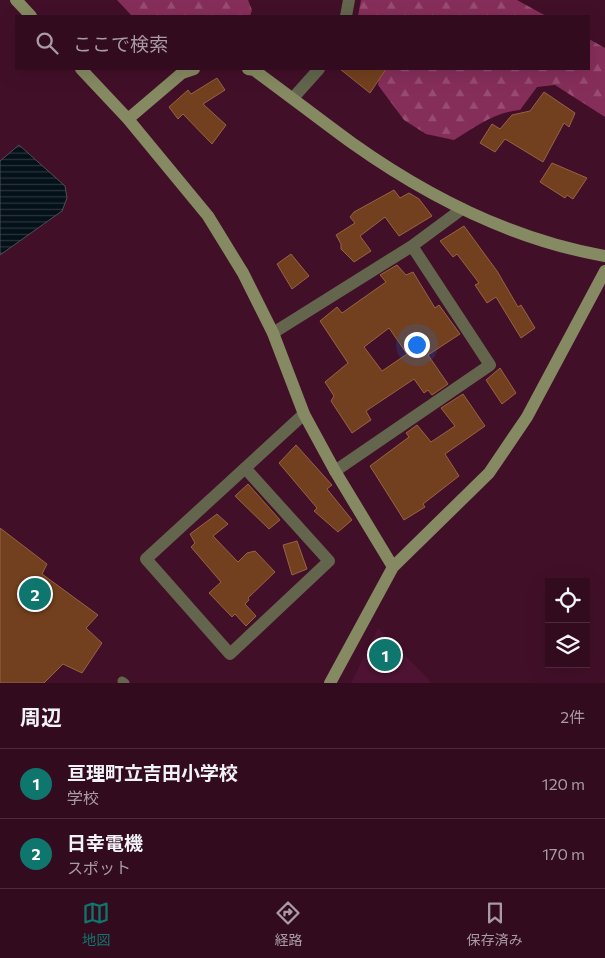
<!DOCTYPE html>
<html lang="ja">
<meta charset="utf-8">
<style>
:root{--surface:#320b1f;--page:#3d192c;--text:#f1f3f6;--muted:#a89ba4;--line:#4d2b3d;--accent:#0f766e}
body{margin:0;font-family:Commissioner,"Noto Sans JP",sans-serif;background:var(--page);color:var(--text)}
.controls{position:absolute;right:15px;bottom:15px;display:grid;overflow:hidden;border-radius:0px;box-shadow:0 5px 20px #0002}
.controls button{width:45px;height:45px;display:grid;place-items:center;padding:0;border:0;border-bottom:1px solid var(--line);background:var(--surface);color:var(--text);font:25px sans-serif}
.you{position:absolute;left:416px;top:344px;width:18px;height:18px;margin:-12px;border:4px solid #fff;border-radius:50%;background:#1a73e8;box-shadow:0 0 0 8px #1a73e833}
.badge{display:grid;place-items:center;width:32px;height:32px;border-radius:50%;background:var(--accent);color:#fff;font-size:16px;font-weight:700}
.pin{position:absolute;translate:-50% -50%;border:2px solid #fff;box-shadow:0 1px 5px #0006}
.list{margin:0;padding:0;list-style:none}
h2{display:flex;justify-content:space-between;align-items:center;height:65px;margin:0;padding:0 20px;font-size:21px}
h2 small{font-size:16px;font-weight:400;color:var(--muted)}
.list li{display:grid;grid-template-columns:32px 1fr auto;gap:15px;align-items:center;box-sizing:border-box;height:70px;padding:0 20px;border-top:1px solid var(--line)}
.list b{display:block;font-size:19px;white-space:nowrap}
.list p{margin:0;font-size:16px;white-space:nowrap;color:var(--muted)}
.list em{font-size:16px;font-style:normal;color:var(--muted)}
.icon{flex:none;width:28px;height:28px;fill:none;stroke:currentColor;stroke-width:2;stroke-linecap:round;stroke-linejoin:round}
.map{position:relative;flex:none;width:605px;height:683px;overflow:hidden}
.search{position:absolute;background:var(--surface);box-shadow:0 5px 20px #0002;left:15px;right:15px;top:15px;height:55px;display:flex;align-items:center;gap:12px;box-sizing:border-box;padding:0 18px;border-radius:0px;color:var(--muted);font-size:19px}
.sheet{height:205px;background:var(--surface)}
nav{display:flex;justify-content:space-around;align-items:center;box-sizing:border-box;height:70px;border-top:1px solid var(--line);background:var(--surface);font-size:14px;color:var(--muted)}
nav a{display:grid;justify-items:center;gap:2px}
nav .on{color:var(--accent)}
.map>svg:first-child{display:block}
.built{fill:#4e1332}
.forest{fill:url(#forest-firs)}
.water{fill:url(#water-rules);stroke:#4e4f58}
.building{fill:#72401e;stroke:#986342;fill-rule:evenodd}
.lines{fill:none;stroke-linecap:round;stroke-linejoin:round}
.lane{stroke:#63664d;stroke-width:9}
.street{stroke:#63664d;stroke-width:12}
.secondary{stroke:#868a62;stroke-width:12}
</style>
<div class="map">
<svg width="605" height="683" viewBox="0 0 605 683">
<defs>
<pattern id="forest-firs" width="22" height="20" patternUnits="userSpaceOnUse" patternTransform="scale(1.25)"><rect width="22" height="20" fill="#862e5a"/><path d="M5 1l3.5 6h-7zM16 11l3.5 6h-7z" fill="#984c72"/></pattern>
<pattern id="water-rules" width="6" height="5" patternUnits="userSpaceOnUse" patternTransform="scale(1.25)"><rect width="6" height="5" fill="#041119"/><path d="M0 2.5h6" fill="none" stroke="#2a333b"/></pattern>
</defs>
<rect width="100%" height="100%" fill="#420f29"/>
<path class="built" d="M378,628L432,683H351Z"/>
<path class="forest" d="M117,0H248L252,10L250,16H132Z
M361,0H517L546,16H358Z
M589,39L605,48V117L555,85L537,87L520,110C495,112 475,127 454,140L426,134L404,120L378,85L380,69H589Z"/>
<path class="water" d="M19,145L65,186L67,198L62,211L0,255V161Z"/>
<path class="building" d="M340,69H386L370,93Z
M217,78L225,90L203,104L226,125L212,144L183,114L178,119L169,107L188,90L191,94Z
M544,92L575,113L569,127L564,123L543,162L505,139L495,152L480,143L492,124L500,129L512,115L530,111Z
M552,163L587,178L573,199L567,195L565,198L540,182Z
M394,190L400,198L409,193L419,199L432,216L399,236L385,217L360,236L371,251L354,262L341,249V244L336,235L355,223L350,217L354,212Z
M464,226L497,271L518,307L521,305L535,328L521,338L496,297L487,303L475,285L479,283L457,254L453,257L440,241Z
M291,254L309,276L292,289L277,264Z
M397,265L406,275L413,272L435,308L439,305L460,334L428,355L448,384L432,395L428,390L424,393L414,379L366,411L371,420L352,433L331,401L334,396L325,382L348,363L320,321L337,307L342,313L386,282L380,275ZM389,328L407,354L382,371L364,347Z
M500,368L516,393L502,404L486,380Z
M463,394L485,426L445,454L459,476L423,504L425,507L404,520L370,466L409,437L406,433L417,425L431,442L455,426L441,408Z
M296,445L332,485L327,489L352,520L338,532L314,511L317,508L279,463Z
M248,484L280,520L269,529L235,496Z
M217,514L228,524L213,536L238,562L247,553L255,551L275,572L248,598L249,600L245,604L256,616L246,626L235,614L232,617L209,593L221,582L191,547L195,543L190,534Z
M0,528L47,564L42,574L98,615L86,628L102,643L82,673L63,664L44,683H0Z
M297,541L307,569L292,575L283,545Z"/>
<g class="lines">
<path class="lane" d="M122,681L125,683"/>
<path class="street" d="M346,16L349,0
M293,98L319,69
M273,333L412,246
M245,468L329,561L230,654L146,559L304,414
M335,471L490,365L412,246L462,209"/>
<path class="secondary" d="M16,0L31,16
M81,69L128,119L208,216L243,273L273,333L304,414L335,471L393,567
M248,69L254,70C287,94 319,119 352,143C428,197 514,240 605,256
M128,119L182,73L194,69
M330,683L393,567L489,473L527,417L605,271"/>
</g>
</svg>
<div class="controls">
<button><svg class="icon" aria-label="locate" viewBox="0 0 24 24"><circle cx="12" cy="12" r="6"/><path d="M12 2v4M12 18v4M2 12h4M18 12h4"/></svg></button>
<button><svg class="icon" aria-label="layers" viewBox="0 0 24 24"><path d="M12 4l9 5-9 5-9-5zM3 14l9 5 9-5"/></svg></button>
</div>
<div class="you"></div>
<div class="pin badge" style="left:385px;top:655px">1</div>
<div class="pin badge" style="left:35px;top:594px">2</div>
<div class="search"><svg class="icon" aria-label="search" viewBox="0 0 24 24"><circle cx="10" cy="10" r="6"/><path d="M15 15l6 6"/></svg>ここで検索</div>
</div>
<section class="sheet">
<h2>周辺<small>2件</small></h2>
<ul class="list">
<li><span class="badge">1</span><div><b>亘理町立吉田小学校</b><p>学校</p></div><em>120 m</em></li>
<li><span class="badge">2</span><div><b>日幸電機</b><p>スポット</p></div><em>170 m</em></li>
</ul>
</section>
<nav>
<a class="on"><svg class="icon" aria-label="map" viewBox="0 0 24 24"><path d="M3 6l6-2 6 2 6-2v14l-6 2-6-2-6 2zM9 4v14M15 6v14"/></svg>地図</a>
<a><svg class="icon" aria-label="directions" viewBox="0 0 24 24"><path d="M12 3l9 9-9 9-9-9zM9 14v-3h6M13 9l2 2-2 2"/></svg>経路</a>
<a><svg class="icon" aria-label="saved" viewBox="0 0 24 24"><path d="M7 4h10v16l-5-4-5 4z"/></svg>保存済み</a>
</nav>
